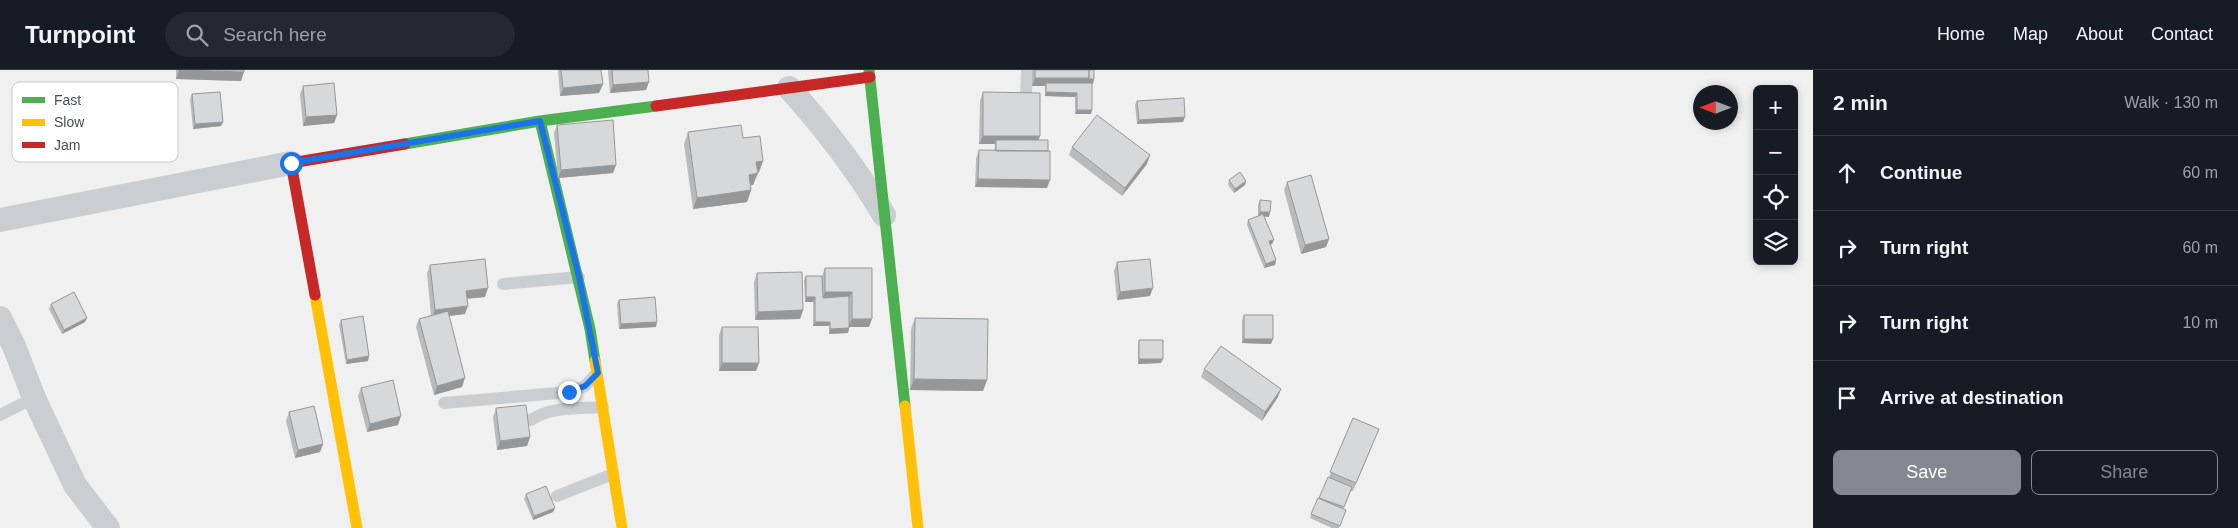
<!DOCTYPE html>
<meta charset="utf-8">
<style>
:root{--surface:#171b24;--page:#242831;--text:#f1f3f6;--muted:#9ea1a6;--line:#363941;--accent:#83878f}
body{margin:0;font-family:Helvetica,sans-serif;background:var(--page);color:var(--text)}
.controls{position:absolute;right:15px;top:15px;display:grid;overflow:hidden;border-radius:8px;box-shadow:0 2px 8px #0003}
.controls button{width:45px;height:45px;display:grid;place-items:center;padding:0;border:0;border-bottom:1px solid var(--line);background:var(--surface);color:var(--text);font:25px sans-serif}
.compass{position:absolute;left:1693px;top:15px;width:45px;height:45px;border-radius:50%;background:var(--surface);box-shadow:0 2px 8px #0003;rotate:270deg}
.stop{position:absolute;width:15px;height:15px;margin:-11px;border:4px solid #1a73e8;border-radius:50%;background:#fff}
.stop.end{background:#1a73e8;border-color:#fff;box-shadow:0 1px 5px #0008}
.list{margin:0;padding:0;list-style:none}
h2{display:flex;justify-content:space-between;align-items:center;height:65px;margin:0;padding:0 20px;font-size:21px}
h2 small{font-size:16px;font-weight:400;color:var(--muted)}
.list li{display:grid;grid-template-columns:32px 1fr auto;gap:15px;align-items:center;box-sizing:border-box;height:75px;padding:0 20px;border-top:1px solid var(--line)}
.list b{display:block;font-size:19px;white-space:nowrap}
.list em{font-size:16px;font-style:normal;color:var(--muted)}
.actions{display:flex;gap:10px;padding:15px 20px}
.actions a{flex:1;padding:11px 0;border:1px solid var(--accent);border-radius:8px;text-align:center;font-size:18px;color:var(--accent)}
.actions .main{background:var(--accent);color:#fff}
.icon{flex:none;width:28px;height:28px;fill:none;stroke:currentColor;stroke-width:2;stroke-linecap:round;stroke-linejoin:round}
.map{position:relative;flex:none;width:1813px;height:458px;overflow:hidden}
header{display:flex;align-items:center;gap:30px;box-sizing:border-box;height:70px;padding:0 25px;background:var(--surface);border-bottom:1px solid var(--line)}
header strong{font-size:24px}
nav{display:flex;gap:28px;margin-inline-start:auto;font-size:18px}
.search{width:350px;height:45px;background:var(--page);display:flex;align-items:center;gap:12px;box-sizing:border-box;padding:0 18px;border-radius:28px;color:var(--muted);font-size:19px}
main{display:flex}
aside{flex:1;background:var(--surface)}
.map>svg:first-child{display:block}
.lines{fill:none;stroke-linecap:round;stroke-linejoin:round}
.lane{stroke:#cbced1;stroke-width:12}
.street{stroke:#cbced1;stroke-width:24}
.fast{stroke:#4caf50;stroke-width:11}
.slow{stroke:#ffc107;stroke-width:11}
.jam{stroke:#c62828;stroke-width:11}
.wall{fill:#b9babb}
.shaded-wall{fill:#969799}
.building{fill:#d7d8da;stroke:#969799}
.route{stroke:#1a73e8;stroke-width:6}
.key{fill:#fff;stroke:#c8cace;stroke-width:1}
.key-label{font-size:14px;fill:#484f5b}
</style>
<header>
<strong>Turnpoint</strong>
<div class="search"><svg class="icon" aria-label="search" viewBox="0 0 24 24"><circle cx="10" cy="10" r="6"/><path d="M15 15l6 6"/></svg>Search here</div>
<nav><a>Home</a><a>Map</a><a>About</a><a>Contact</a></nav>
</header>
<main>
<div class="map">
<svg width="1813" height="458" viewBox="0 0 1813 458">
<rect width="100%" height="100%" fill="#f0f0f0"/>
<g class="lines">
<path class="lane" d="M1026,26L1027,0
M503,214L579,207
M444,333L569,322L585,316L596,304
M0,345L34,328
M531,350C551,336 579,339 603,337
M557,426L613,404"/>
<path class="street" d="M789,18C825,58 856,98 884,145
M0,150L291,93
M0,248L14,276L34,328L75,415L108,458"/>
<path class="fast" d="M869,0L905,336
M540,51L590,259L595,291
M405,74L540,51L656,36"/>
<path class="slow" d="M315,225L357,458
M595,291L622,458
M905,336L918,458"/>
<path class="jam" d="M656,36L870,7
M315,225L291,93L405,74"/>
</g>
<path class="wall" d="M176,0H244L241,11L176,9Z
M558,0H601L603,14L599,23L560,26Z
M608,0H648L646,20L610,23Z
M1032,0H1094L1092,14L1091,44H1075V27L1045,26V16H1032Z
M303,16L337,45L334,53L303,56L300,24Z
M983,22L1038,70L1047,118L975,117L976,89L979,80L994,81L995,74H979L980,31Z
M192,24L223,52L221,56L193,59L190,29Z
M1137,31L1183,52L1137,54L1135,35Z
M557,55L616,95L613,103L558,108L554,63Z
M688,62L763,91L759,102H757L753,115H750L751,120L747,132L693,139L684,74Z
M1072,77L1147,94L1122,126L1069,85Z
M1229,110L1246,111L1245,115L1234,123L1228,115Z
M1287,112L1329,169L1326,177L1301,184L1284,120Z
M1260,130L1269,147L1264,146L1274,170L1272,174L1270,175L1276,190L1275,195L1264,198L1247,155L1248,150L1258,146V135Z
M1117,192L1150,226L1117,230L1114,201Z
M430,195L485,227L467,229L465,244L449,246L462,317L434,325L416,257L419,249L431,245L427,203Z
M825,198H872L869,257H849L848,263L829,264V256H813V232H805L804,210L806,206H822Z
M757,203L803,240L800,249L755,250L754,212Z
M619,230L656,257L619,259L617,234Z
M51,234L87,248L85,252L62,264L49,239Z
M1244,245L1271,274L1242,273V250Z
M915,248L987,310L983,321L910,320L911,259Z
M341,250L369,286L368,291L346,294L339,255Z
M722,257L756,301H719V265Z
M1139,270L1161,293L1138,294V275Z
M1204,299L1278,327L1262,351L1201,307Z
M361,318L398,355L367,362L358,326Z
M496,338L530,367L527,376L497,380L493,347Z
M289,342L323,374L320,382L295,388L286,351Z
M1353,348L1379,359L1353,421H1351L1343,439L1346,440L1339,458H1332L1310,448L1318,428L1319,429L1328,407H1329Z
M526,424L555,438L553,442L533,450L524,429Z"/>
<path class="shaded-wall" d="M179,0L244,2L241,11L176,9Z
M1035,8H1089L1094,9L1093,14L1046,13L1045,16H1032Z
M649,12L646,20L610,23L613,15Z
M603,14L599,23L560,26L563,18Z
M1046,22L1077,23L1075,27L1045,26Z
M1077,40H1092L1091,44H1075Z
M337,45L334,53L303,56L306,47Z
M1185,47L1183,52L1137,54L1139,50Z
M223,52L221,56L193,59L195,54Z
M983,66H1040L1037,74L996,70L995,74H979Z
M1150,85L1147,94L1122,126L1125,118Z
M763,91L759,102L752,103L756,92Z
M616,95L613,103L558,108L561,100Z
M758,103L753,115L745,116L749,105Z
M978,109L1050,110L1047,118L975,117Z
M1246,111L1245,115L1234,123L1235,119Z
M751,120L747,132L693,139L697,128Z
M1260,142H1270L1269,147L1258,146Z
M1329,169L1326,177L1301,184L1305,175Z
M1274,170L1272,174L1267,176L1269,171Z
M1276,190L1275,195L1264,198L1266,194Z
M488,218L485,227L463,229L466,221Z
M1153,218L1150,226L1117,230L1120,222Z
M825,222H852L848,230H822Z
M806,227H815L813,232H805Z
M468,236L465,244L432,248L435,240Z
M803,240L800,249L755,250L758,242Z
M87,248L85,252L62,264L64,260Z
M852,249H872L869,257H848Z
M657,252L656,257L619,259L621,254Z
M815,252H830L829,256H813Z
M849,258L848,263L829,264L830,259Z
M1244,269H1273L1271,274L1242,273Z
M369,286L368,291L346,294L347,290Z
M1139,289H1163L1161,293L1138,294Z
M722,293H759L756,301H719Z
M465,308L462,317L434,325L437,316Z
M914,309L987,310L983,321L910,320Z
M1281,319L1278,327L1262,351L1265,342Z
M401,346L398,355L367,362L370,354Z
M530,367L527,376L497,380L500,371Z
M323,374L320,382L295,388L298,380Z
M555,438L553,442L533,450L534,446Z"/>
<path class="building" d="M179,0H244V2Z
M561,0H601L603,14L563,18Z
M612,0H648L649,12L613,15Z
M1035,0H1089V8H1035Z
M1089,0H1094V9H1089Z
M334,13L337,45L306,47L303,16Z
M1046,13H1092V40H1077V23L1046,22Z
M220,22L223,52L195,54L192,24Z
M983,22L1040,23V66H983Z
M1184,28L1185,47L1139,50L1137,31Z
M1097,45L1150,85L1125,118L1072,77Z
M613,50L616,95L561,100L557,55Z
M741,55L743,68L760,66L763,91L756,92L758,103L749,105L751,120L697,128L688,62Z
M996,70H1048V81H996Z
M979,80L1050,81V110L978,109Z
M1240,102L1246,111L1235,119L1229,110Z
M1311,105L1329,169L1305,175L1287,112Z
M1260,130L1271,131L1270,142H1260Z
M1263,144L1274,170L1269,171L1276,190L1266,194L1248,150Z
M485,189L488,218L466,221L468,236L435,240L430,195Z
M1150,189L1153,218L1120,222L1117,192Z
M825,198H872V249H852V222H825Z
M802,202L803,240L758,242L757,203Z
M806,206H822L823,228L849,226V258L830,259V252H815V227H806Z
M74,222L87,248L64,260L51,234Z
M655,227L657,252L621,254L619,230Z
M448,241L465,308L437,316L419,249Z
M1244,245H1273V269H1244Z
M363,246L369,286L347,290L341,250Z
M915,248L988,249L987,310L914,309Z
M722,257H758L759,293H722Z
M1139,270H1163V289H1139Z
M1221,276L1281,319L1265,342L1204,299Z
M393,310L401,346L370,354L361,318Z
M526,335L530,367L500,371L496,338Z
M314,336L323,374L298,380L289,342Z
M1353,348L1379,359L1356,413L1330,402Z
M1328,407L1352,417L1344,437L1319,428Z
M546,416L555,438L534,446L526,424Z
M1318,428L1346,440L1340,456L1311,444Z"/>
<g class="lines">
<path class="route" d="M291,93L540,51L579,207L598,303L585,316L569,322"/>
</g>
<rect x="12" y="12" width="166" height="80" rx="8" class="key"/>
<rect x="22" y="27" width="23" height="6" fill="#4caf50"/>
<rect x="22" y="49" width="23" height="7" fill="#ffc107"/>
<rect x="22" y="72" width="23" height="6" fill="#c62828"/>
<g class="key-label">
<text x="54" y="35">Fast</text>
<text x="54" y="57">Slow</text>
<text x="54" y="80">Jam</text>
</g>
</svg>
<div class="controls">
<button>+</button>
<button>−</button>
<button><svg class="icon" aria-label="locate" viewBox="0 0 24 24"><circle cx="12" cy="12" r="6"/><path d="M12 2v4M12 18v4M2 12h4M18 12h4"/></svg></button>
<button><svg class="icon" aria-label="layers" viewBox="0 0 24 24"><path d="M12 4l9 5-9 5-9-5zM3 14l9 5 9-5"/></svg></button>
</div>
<svg class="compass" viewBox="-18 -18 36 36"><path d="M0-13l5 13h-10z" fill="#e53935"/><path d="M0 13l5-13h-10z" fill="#9ea1a6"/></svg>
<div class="stop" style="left:291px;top:93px"></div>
<div class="stop end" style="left:569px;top:322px"></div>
</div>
<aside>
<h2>2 min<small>Walk · 130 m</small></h2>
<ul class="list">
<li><svg class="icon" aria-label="ahead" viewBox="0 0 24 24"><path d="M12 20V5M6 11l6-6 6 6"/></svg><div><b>Continue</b></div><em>60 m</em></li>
<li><svg class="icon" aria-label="right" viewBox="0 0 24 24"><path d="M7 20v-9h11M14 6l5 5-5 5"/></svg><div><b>Turn right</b></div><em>60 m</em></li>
<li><svg class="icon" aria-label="right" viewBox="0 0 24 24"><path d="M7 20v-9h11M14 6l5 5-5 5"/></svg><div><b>Turn right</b></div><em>10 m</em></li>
<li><svg class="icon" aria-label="arrive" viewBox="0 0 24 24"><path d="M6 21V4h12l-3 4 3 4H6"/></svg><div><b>Arrive at destination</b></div></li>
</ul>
<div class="actions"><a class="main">Save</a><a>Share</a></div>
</aside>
</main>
